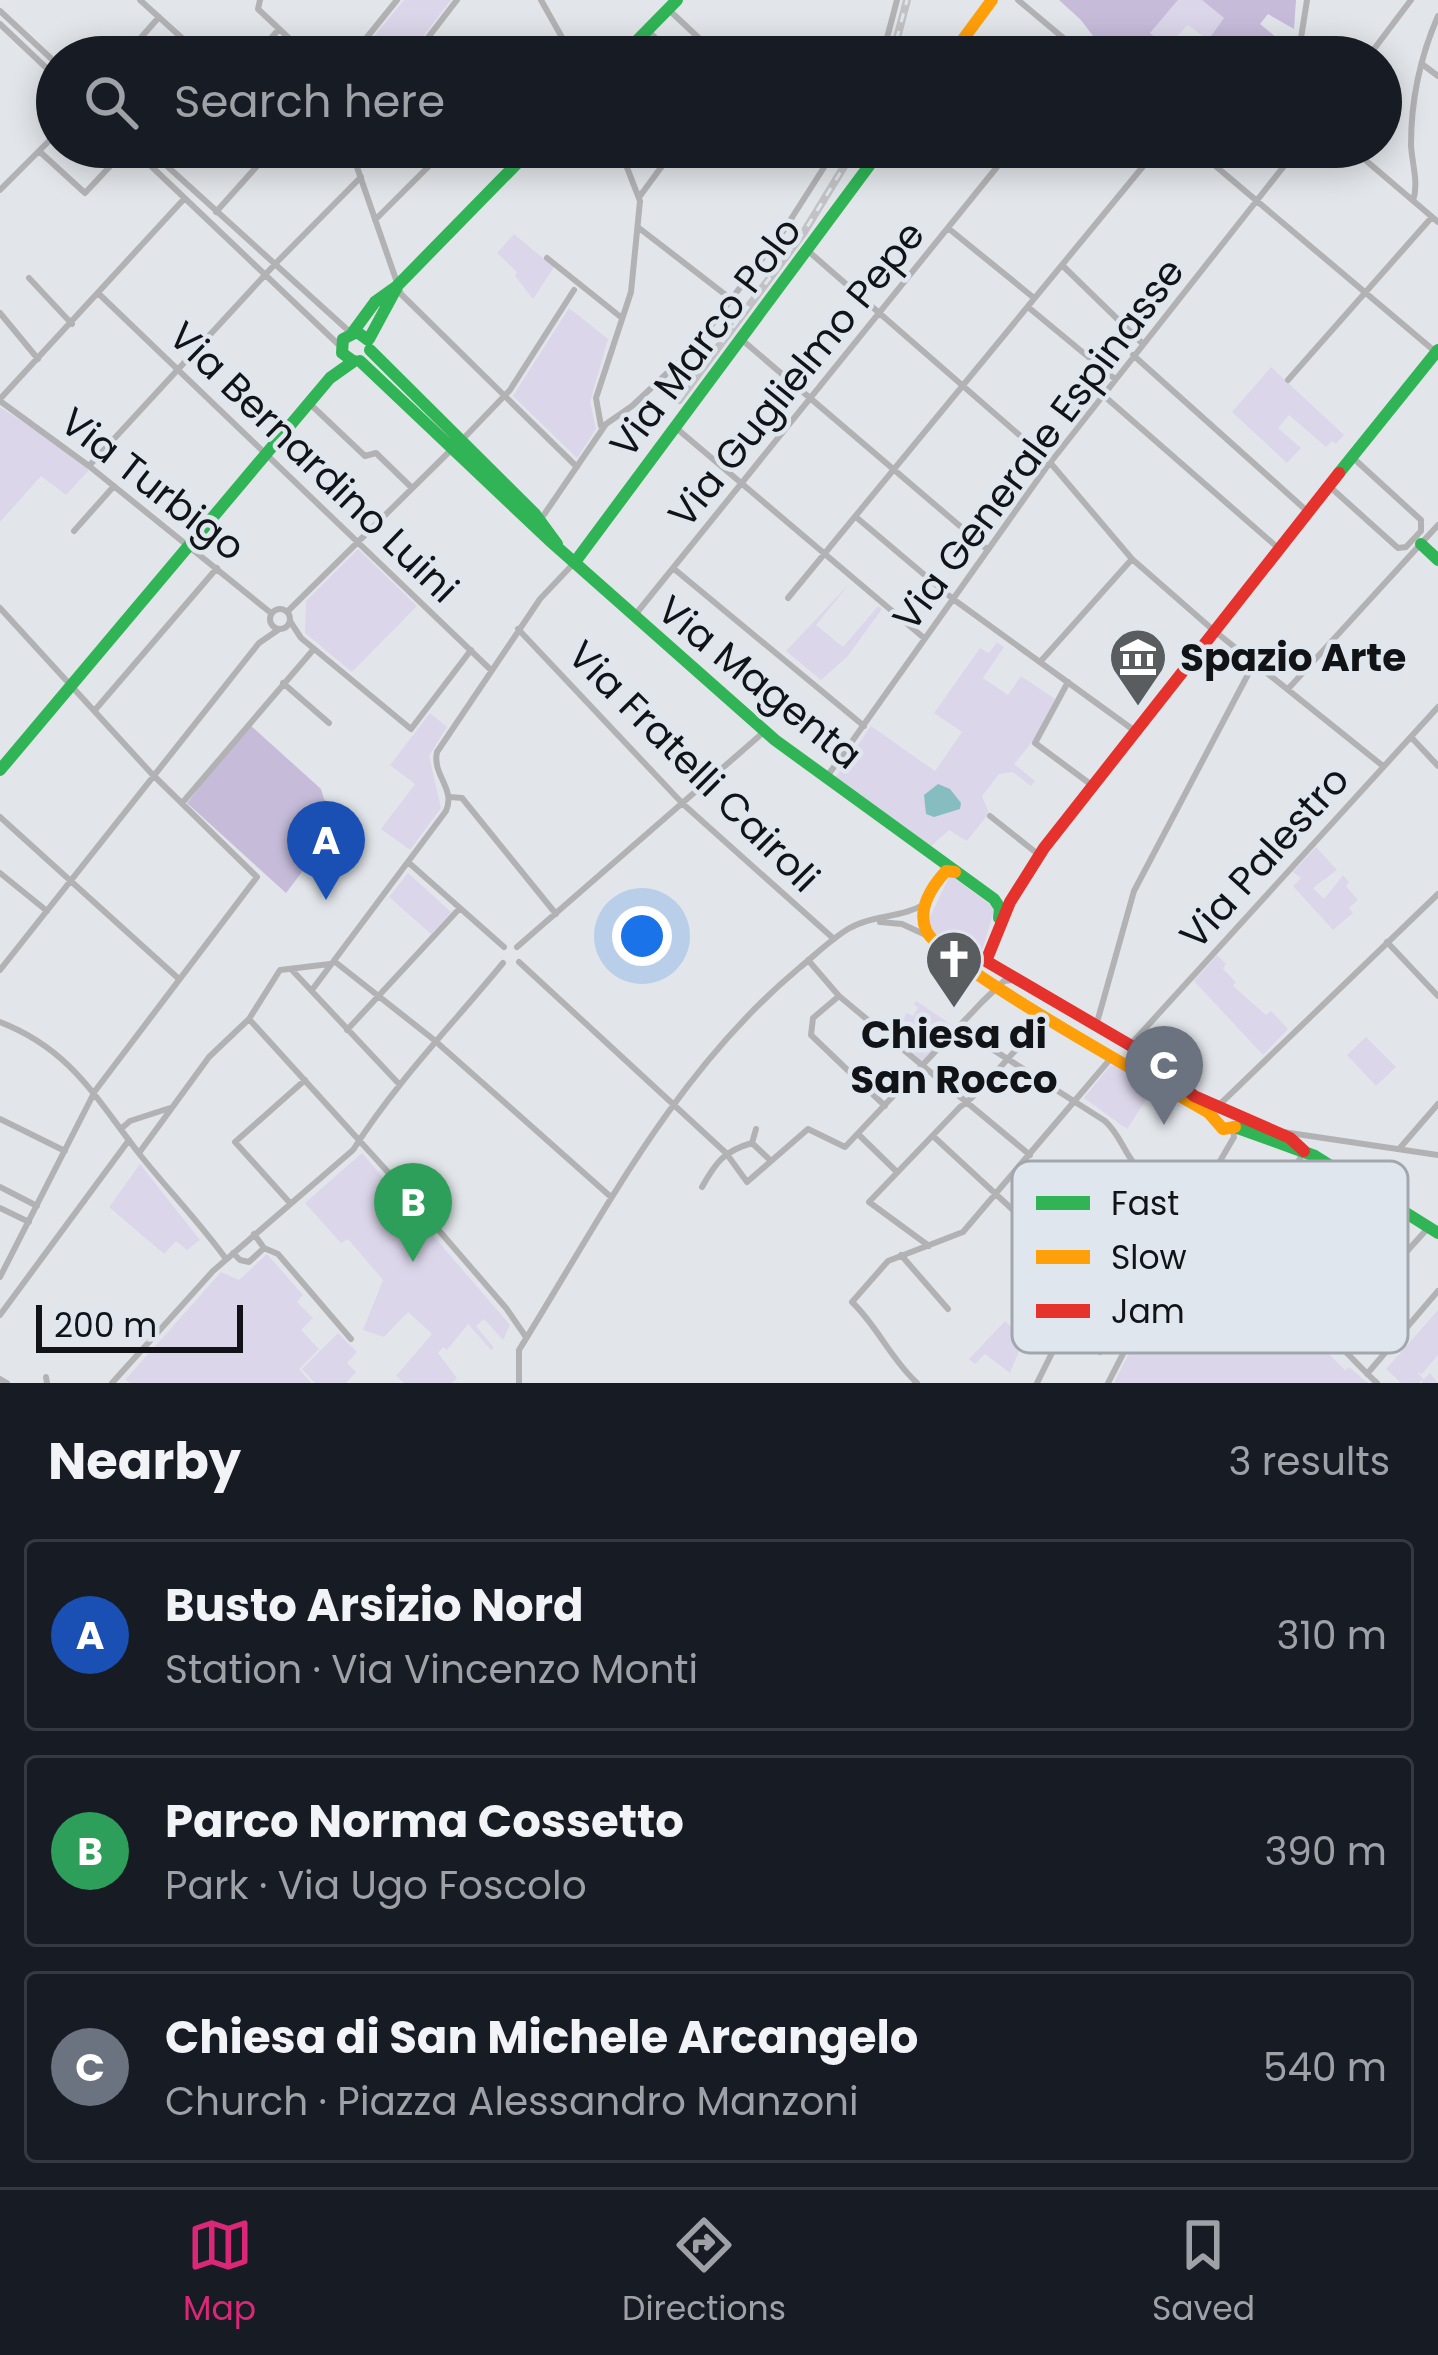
<!DOCTYPE html>
<meta charset="utf-8">
<style>
:root{--surface:#171b24;--page:#242831;--text:#f1f3f6;--muted:#9ea1a6;--line:#363941;--accent:#db2777}
body{margin:0;font-family:Poppins,sans-serif;background:var(--page);color:var(--text)}
.scale{position:absolute;left:36px;bottom:30px;width:207px;box-sizing:border-box;padding-left:12px;border:6px solid #111316;border-top:0;font-size:33px;line-height:42px;white-space:nowrap;color:#111316;-webkit-text-stroke:9px #dfe6ee;paint-order:stroke}
.you{position:absolute;left:642px;top:936px;width:42px;height:42px;margin:-30px;border:9px solid #fff;border-radius:50%;background:#1a73e8;box-shadow:0 0 0 18px #1a73e833}
.badge{display:grid;place-items:center;width:78px;height:78px;border-radius:50%;background:var(--accent);color:#fff;font-size:39px;font-weight:700}
.pin{position:absolute;translate:-50% -99px;filter:drop-shadow(0 3px 6px #0008)}
.pin::after{content:'';position:absolute;top:63px;width:42px;height:36px;background:inherit;clip-path:polygon(0 0,100% 0,50% 100%)}
.list{margin:0;padding:0;list-style:none}
h2{display:flex;justify-content:space-between;align-items:center;height:156px;margin:0;padding:0 48px;font-size:51px}
h2 small{font-size:39px;font-weight:400;color:var(--muted)}
.list li{display:grid;grid-template-columns:78px 1fr auto;gap:36px;align-items:center;box-sizing:border-box;height:192px;margin:0 24px 24px;padding:0 24px;border:3px solid var(--line);border-radius:12px}
.list b{display:block;font-size:45px;white-space:nowrap}
.list p{margin:0;font-size:39px;white-space:nowrap;color:var(--muted)}
.list em{font-size:39px;font-style:normal;color:var(--muted)}
.icon{flex:none;width:66px;height:66px;fill:none;stroke:currentColor;stroke-width:2;stroke-linecap:round;stroke-linejoin:round}
.map{position:relative;flex:none;width:1438px;height:1383px;overflow:hidden}
.search{position:absolute;background:var(--surface);box-shadow:0 6px 30px #0003;left:36px;right:36px;top:36px;height:132px;display:flex;align-items:center;gap:30px;box-sizing:border-box;padding:0 42px;border-radius:66px;color:var(--muted);font-size:45px}
.sheet{height:804px;background:var(--surface)}
nav{display:flex;justify-content:space-around;align-items:center;box-sizing:border-box;height:168px;border-top:3px solid var(--line);background:var(--surface);font-size:33px;color:var(--muted)}
nav a{display:grid;justify-items:center;gap:6px}
nav .on{color:var(--accent)}
.map>svg:first-child{display:block}
.green{fill:#dcd6ea}
.forest{fill:#c6bcda}
.water{fill:#86bdc1}
.lines{fill:none;stroke-linecap:round;stroke-linejoin:round}
.street{stroke:#b2b2b4;stroke-width:6}
.fast{stroke:#30b455;stroke-width:12}
.slow{stroke:#ff9f0a;stroke-width:12}
.jam{stroke:#e5322d;stroke-width:12}
.rail-casing{stroke:#c2c2c4;stroke-width:8}
.rail{stroke:#dfe6ee;stroke-width:3;stroke-dasharray:9;stroke-linecap:butt}
.labels{text-anchor:middle;stroke-width:9;stroke-linejoin:round;paint-order:stroke}
.street-label{font-size:39px;fill:#111316;stroke:#dfe6ee}
.poi-label{font-size:39px;font-weight:bold;fill:#111316;stroke:#dfe6ee;text-anchor:start}
.key{fill:#dfe6ee;stroke:#a1a7ad;stroke-width:3}
.key-label{font-size:33px;fill:#111316}
</style>
<div class="map">
<svg width="1438" height="1383" viewBox="0 0 1438 1383">
<rect width="100%" height="100%" fill="#e2e6ea"/>
<path class="green" d="M404,0H451L407,57H357Z
M1178,0H1202L1224,18L1208,40L1188,25L1166,47L1150,33Z
M514,234L554,267L533,299L515,276L517,272L497,253Z
M569,308L608,339L590,402L596,429L577,458L513,396Z
M1271,367L1344,435L1336,444L1332,441L1326,447L1289,415L1278,428L1301,448L1287,463L1232,412Z
M0,407L62,447L89,470L66,495L41,476L0,522Z
M358,549L417,606L352,672L305,633L306,601Z
M851,582L816,625L843,647L878,606L882,609L847,657L821,680L786,651Z
M997,642L1004,647L983,678L1008,695L1021,676L1055,699L1033,741L1014,764L1035,781L1031,786L1013,772L999,774L982,796L989,813L967,841L949,830L930,847L835,778L871,726L935,771L962,732L934,713L980,648L989,653Z
M430,713L447,727L429,756L441,808L410,850L381,829L415,784L390,765Z
M1316,847L1337,870L1313,888L1324,899L1343,875L1349,882L1346,886L1358,900L1349,908L1353,913L1333,930L1293,886L1301,878L1293,872Z
M408,873L451,912L431,934L389,897Z
M950,875L995,908L978,963L936,934L927,923Z
M1217,955L1226,964L1223,969L1236,982L1233,986L1266,1015L1271,1011L1288,1029L1263,1055L1194,981Z
M916,1001L955,1027L922,1061L893,1034L907,1013L913,1016L918,1008L914,1004Z
M1366,1037L1396,1067L1376,1086L1347,1055Z
M1118,1065L1155,1086L1127,1129L1084,1098L1110,1066Z
M362,1153L510,1325L503,1340L484,1319L476,1326L494,1348L491,1350L468,1324L447,1350L443,1347L438,1353L457,1378L452,1383H404L396,1376L432,1334L408,1312L384,1337L363,1330L383,1280L348,1239L341,1243L305,1203Z
M140,1164L200,1240L187,1250L176,1241L164,1254L109,1207Z
M1216,1247C1255,1259 1299,1316 1328,1345L1325,1350L1345,1370L1349,1367L1368,1383H1114L1141,1329L1189,1261Z
M267,1254L303,1295L297,1302L313,1318L301,1330L319,1349L299,1369L311,1383H131L125,1380L221,1272L239,1280Z
M1438,1310V1355L1422,1374L1417,1372L1424,1379L1430,1373L1438,1383H1422L1423,1379L1419,1383H1401L1386,1369Z
M1005,1321L1024,1339L1010,1373L985,1354L975,1364L969,1359Z
M338,1333L357,1352L347,1363L356,1372L346,1383H315L302,1369Z"/>
<path class="forest" d="M1059,0H1178L1150,33L1166,47L1158,57H1109L1081,20Z
M1202,0H1296L1294,29L1268,14L1260,24L1288,47L1281,57H1226L1208,40L1224,18Z
M249,724L321,789L324,799L343,818L286,893L187,803Z"/>
<path class="water" d="M938,784L950,789L961,803L960,809L934,817L926,814L924,795Z"/>
<g class="lines">
<path class="street" d="M140,0L203,57
M260,0L258,9L309,57
M541,0L573,57
M1018,0L1086,57
M668,9L719,57
M0,11L57,64
M0,24L57,78
M647,30L675,57
M124,57L159,17
M255,57L279,29
M351,57L397,0
M413,57L457,0
M882,57L897,0
M1298,57L1307,0
M1368,57L1411,0
M1422,64L1438,76
M131,147L340,346
M146,147L351,333
M350,147L401,294L577,467
M817,147L829,158
M1193,147L1438,354
M1280,147L1279,158L1284,166
M1350,147L1438,222
M39,151L85,193L128,147
M0,190L57,133
M640,196L676,147
M1413,201C1419,183 1412,164 1411,145C1411,100 1420,57 1438,16
M216,212L274,147
M375,220L448,147
M639,228L731,299
M948,228L1034,298
M807,250L1048,460L1132,559L1212,629L1383,766
M547,258L622,318
M1063,266L1142,343
M29,278L72,324
M99,294L491,670
M1028,307L1115,379
M0,313L38,359
M741,339L988,550
M1133,355L1307,511
M1288,380L1432,217
M1103,395L1277,547
M0,399L184,199
M0,401L89,466L271,613
M309,403L365,456L376,453L412,488
M601,426L596,398L631,292L640,201L619,147
M675,427L924,638
M462,440L510,390L574,290
M89,466L276,263L361,177
M1329,486L1398,548L1406,547L1421,531V520L1351,456
M856,517L953,599L1135,731
M541,519L606,424L632,406L694,348L784,230L837,147
M74,531L114,486
M673,568L864,726
M788,598L1159,147
M0,608L151,773L257,877L95,1091L0,1277
M270 619a10 10 0 1 1 20 0a10 10 0 1 1-20 0Z
M287,612L453,448
M635,615L997,167L998,161L984,147
M290,621L301,638L411,729L471,650
M518,629L683,804L834,939
M1040,662L1132,559
M1068,682L1035,743L1093,786
M283,683L329,723
M1288,689L1438,525
M95,710L217,568
M1411,737L1438,766
M826,778L1046,468L1299,147
M450,797L462,798L556,914
M183,802L313,650
M990,816L1039,855
M0,817L179,979
M408,862L504,947
M0,873L47,911
M880,922L902,924L928,936
M1387,942L1438,996
M517,947L765,731
M808,960L839,996L1030,1155
M334,961L433,1039L611,1197
M519,962L726,1153L747,1182L808,1129L845,1147L982,1002L1004,981L1013,980
M291,969L399,1084
M0,970L259,643L278,630
M312,990L446,811C456,789 432,775 437,752L540,599L575,562
M839,996L813,1018L811,1035L885,1106
M249,1019L397,1182L506,1308L526,1337
M0,1022C72,1050 96,1099 141,1156C169,1191 200,1223 226,1259
M1096,1026L1134,891L1254,663
M959,1028L1105,1121C1119,1134 1122,1147 1133,1162C1146,1179 1185,1196 1204,1188
M347,1030L459,909
M1131,1044L1438,707
M1216,1108L1438,894
M0,1119L65,1151
M122,1128L130,1121L170,1108
M1283,1132L1438,1155
M858,1134L897,1172
M933,1136L1054,1248L1094,1277L1147,1305
M752,1143L756,1129
M1399,1149L1438,1104
M139,1153L209,1057L249,1019L280,970L330,964
M0,1187L37,1206
M702,1187C716,1162 724,1151 752,1143L771,1161
M290,1203L235,1142L305,1080
M1199,1203L1196,1215L1200,1229
M1275,1204L1304,1151
M0,1208L29,1222
M1181 1240a12 12 0 1 1 24 0a12 12 0 1 1-24 0Z
M1202,1231C1246,1236 1340,1350 1377,1383
M1183,1233L1191,1211L1234,1137L1233,1129
M254,1234L264,1248L278,1254L351,1339
M1204,1245L1230,1246
M929,1246L869,1202L960,1107C993,1084 1013,1042 1051,1022
M233,1253L240,1260L249,1262L264,1248
M901,1255L948,1309
M1096,1261L1150,1301
M1170,1273L1190,1252
M0,1315L129,1140
M1036,1315L1100,1352
M1329,1337L1429,1227
M1367,1374L1438,1291
M46,1377L47,1383
M0,1379L7,1383
M112,1383L213,1271L353,1150C396,1082 452,1025 503,963
M519,1383V1350C603,1215 674,1073 798,969C814,956 830,940 848,929C871,915 901,918 925,904
M917,1383C890,1358 878,1327 852,1302L888,1261L963,1232L1112,1057
M1037,1383L1143,1170
M1108,1383L1181,1241"/>
<path class="fast" d="M621,57L677,0
M353,332L375,302L396,287L533,147
M369,339L396,289
M370,350L535,514L557,544
M353,361L342,353L343,339L357,332L368,340
M360,361L549,540L775,740L994,899L1000,908L999,918
M1339,473L1438,350
M1421,544L1438,560
M575,562L883,147
M0,770L330,378L354,361
M1235,1127L1315,1156L1438,1233"/>
<path class="slow" d="M950,57L992,0
M955,872L946,871C932,886 917,909 926,930C939,963 1165,1087 1209,1113L1223,1129L1235,1127"/>
<path class="jam" d="M986,961L1010,902L1044,848L1339,473
M986,961L1152,1058L1194,1096L1290,1138L1304,1151"/>
<g class="rail-casing">
<path id="rail" d="M892,57L907,0
M679,400L804,232L856,147"/>
</g>
<use href="#rail" class="rail"/>
</g>
<defs>
<g id="museum-pin" transform="scale(3)"><path d="M0 17L-7.5 6A9.5 9.5 0 1 1 7.5 6Z" fill="#5a5d60" stroke="#dfe6ee"/><path d="M0-6L6-3V-2H-6V-3ZM-5-1h2V3h-2ZM-1-1h2V3h-2ZM3-1h2V3H3ZM-6 4H6V6H-6Z" fill="#fff"/></g>
<g id="church-pin" transform="scale(3)"><path d="M0 17L-7.5 6A9.5 9.5 0 1 1 7.5 6Z" fill="#5a5d60" stroke="#dfe6ee"/><path d="M-1.2-6h2.4v3.5h3.3v2.4h-3.3V6h-2.4V-.1h-3.3v-2.4h3.3Z" fill="#fff"/></g>
</defs>
<g fill-rule="evenodd">
<use href="#museum-pin" x="1138" y="657"/>
<use href="#church-pin" x="954" y="959"/>
</g>
<g class="labels">
<g class="street-label">
<text transform="translate(705 337) rotate(-53)" y="14">Via Marco Polo</text>
<text transform="translate(796 374) rotate(-51)" y="14">Via Guglielmo Pepe</text>
<text transform="translate(1038 444) rotate(-53)" y="14">Via Generale Espinasse</text>
<text transform="translate(314 462) rotate(44)" y="14">Via Bernardino Luini</text>
<text transform="translate(153 484) rotate(38)" y="14">Via Turbigo</text>
<text transform="translate(760 682) rotate(39)" y="14">Via Magenta</text>
<text transform="translate(694 766) rotate(45)" y="14">Via Fratelli Cairoli</text>
<text transform="translate(1264 857) rotate(-48)" y="14">Via Palestro</text>
</g>
<g class="poi-label">
<text x="1180" y="671">Spazio Arte</text>
<text x="954" y="1048" text-anchor="middle">Chiesa di<tspan x="954" dy="45">San Rocco</tspan></text>
</g>
</g>
<rect x="1012" y="1161" width="396" height="192" rx="18" class="key"/>
<rect x="1036" y="1196" width="54" height="14" fill="#30b455"/>
<rect x="1036" y="1250" width="54" height="14" fill="#ff9f0a"/>
<rect x="1036" y="1304" width="54" height="14" fill="#e5322d"/>
<g class="key-label">
<text x="1111" y="1215">Fast</text>
<text x="1111" y="1269">Slow</text>
<text x="1111" y="1323">Jam</text>
</g>
</svg>
<div class="scale">200 m</div>
<div class="you"></div>
<div class="pin badge" style="left:326px;top:900px;background:#1a4fb4">A</div>
<div class="pin badge" style="left:413px;top:1262px;background:#2e9e5b">B</div>
<div class="pin badge" style="left:1164px;top:1125px;background:#6b7280">C</div>
<div class="search"><svg class="icon" aria-label="search" viewBox="0 0 24 24"><circle cx="10" cy="10" r="6"/><path d="M15 15l6 6"/></svg>Search here</div>
</div>
<section class="sheet">
<h2>Nearby<small>3 results</small></h2>
<ul class="list">
<li><span class="badge" style="background:#1a4fb4">A</span><div><b>Busto Arsizio Nord</b><p>Station · Via Vincenzo Monti</p></div><em>310 m</em></li>
<li><span class="badge" style="background:#2e9e5b">B</span><div><b>Parco Norma Cossetto</b><p>Park · Via Ugo Foscolo</p></div><em>390 m</em></li>
<li><span class="badge" style="background:#6b7280">C</span><div><b>Chiesa di San Michele Arcangelo</b><p>Church · Piazza Alessandro Manzoni</p></div><em>540 m</em></li>
</ul>
</section>
<nav>
<a class="on"><svg class="icon" aria-label="map" viewBox="0 0 24 24"><path d="M3 6l6-2 6 2 6-2v14l-6 2-6-2-6 2zM9 4v14M15 6v14"/></svg>Map</a>
<a><svg class="icon" aria-label="directions" viewBox="0 0 24 24"><path d="M12 3l9 9-9 9-9-9zM9 14v-3h6M13 9l2 2-2 2"/></svg>Directions</a>
<a><svg class="icon" aria-label="saved" viewBox="0 0 24 24"><path d="M7 4h10v16l-5-4-5 4z"/></svg>Saved</a>
</nav>
